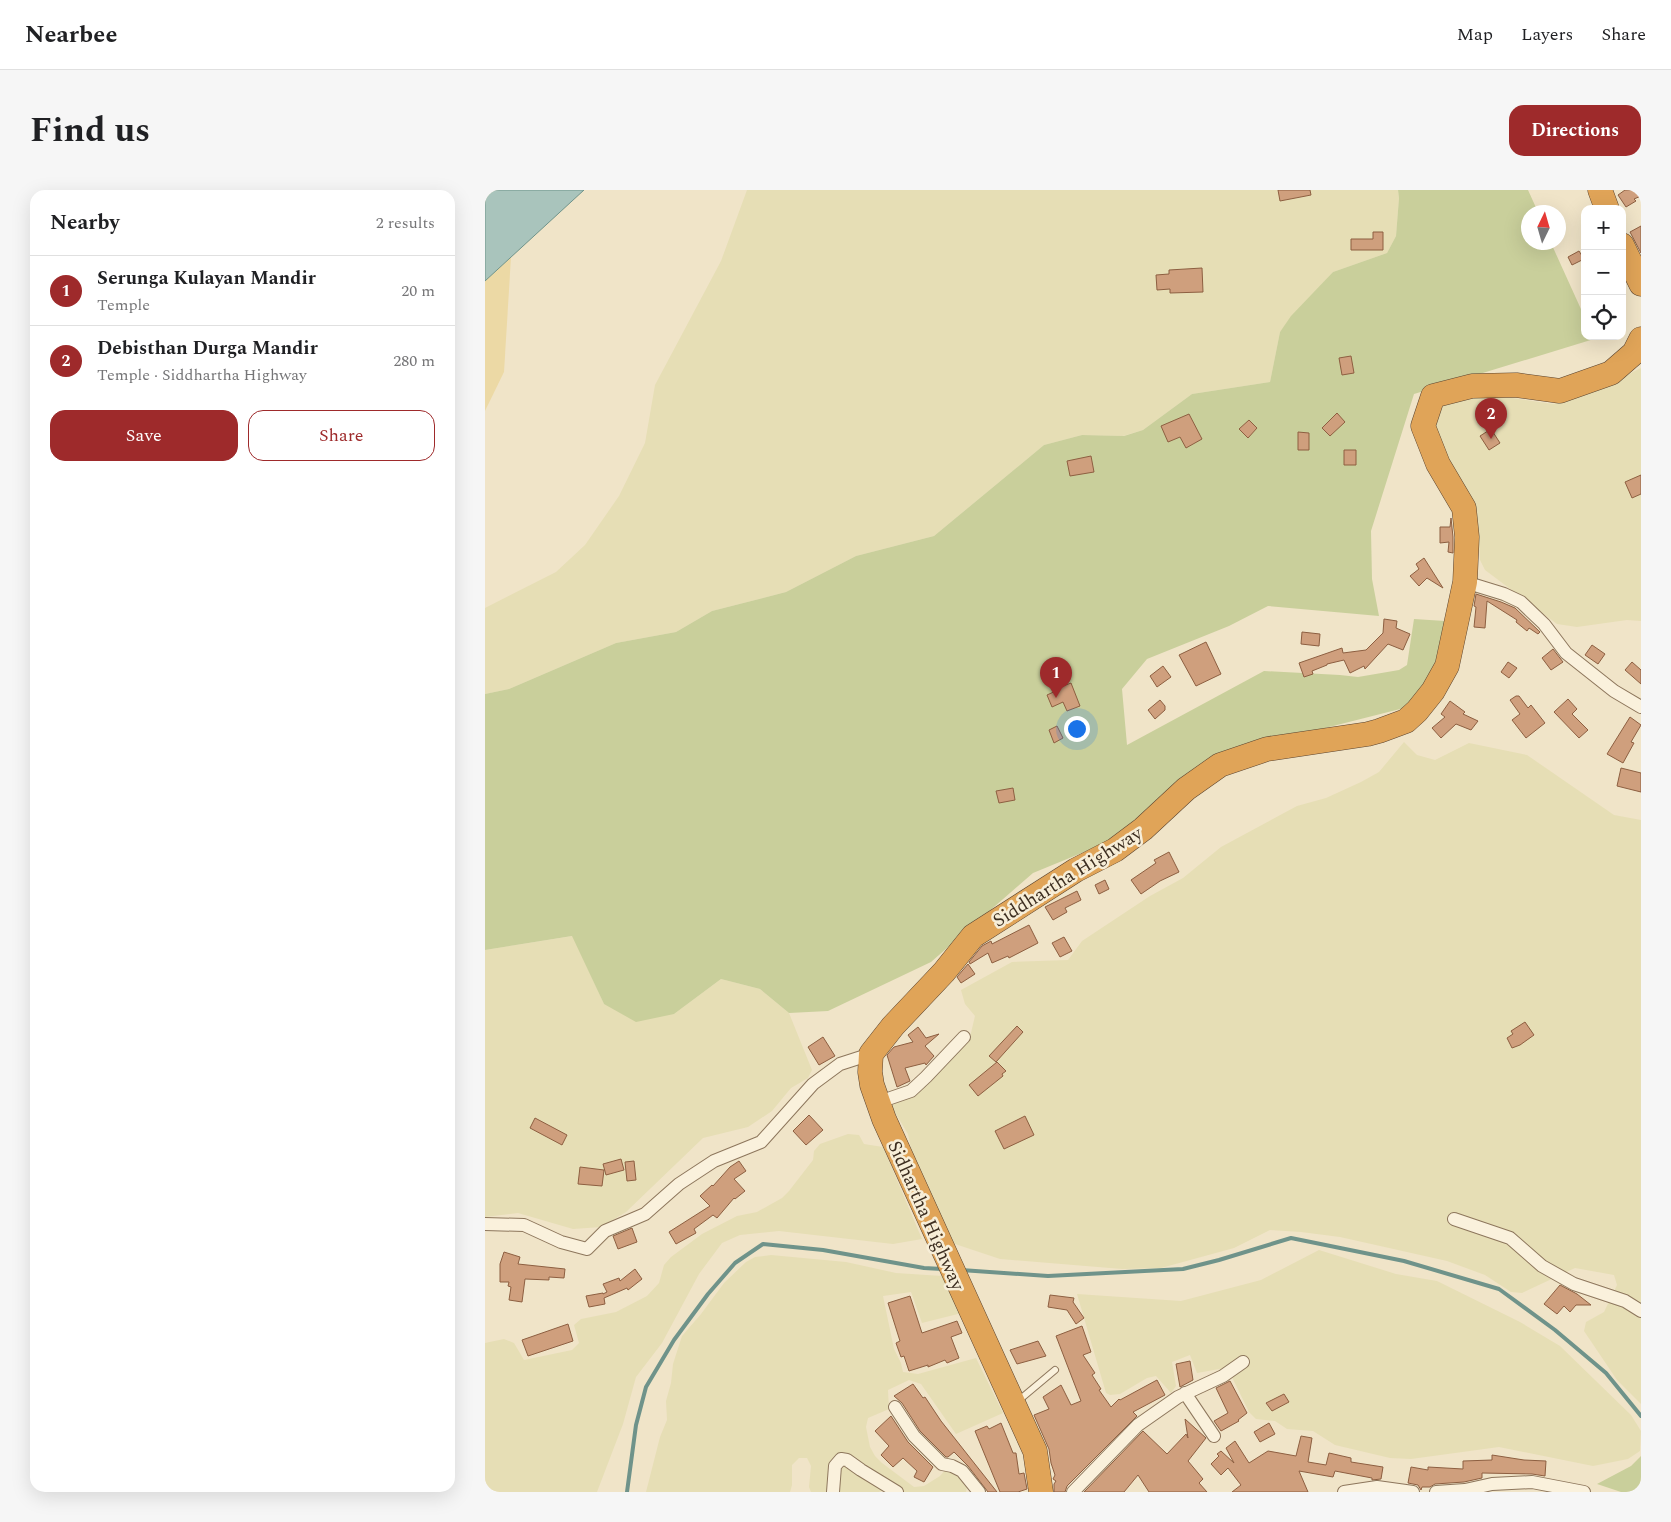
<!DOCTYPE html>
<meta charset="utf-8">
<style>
:root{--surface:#fff;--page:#f6f6f6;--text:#202124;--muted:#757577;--line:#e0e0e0;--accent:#9e2a2b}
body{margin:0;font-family:Spectral,serif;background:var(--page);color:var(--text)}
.controls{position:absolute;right:15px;top:15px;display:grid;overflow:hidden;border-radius:10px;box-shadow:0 5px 20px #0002}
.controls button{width:45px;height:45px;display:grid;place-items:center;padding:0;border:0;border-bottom:1px solid var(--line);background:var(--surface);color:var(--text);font:25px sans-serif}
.compass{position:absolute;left:1036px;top:15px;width:45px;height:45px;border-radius:50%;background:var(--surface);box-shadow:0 5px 20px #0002;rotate:5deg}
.you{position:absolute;left:591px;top:538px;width:18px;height:18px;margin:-12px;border:4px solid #fff;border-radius:50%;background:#1a73e8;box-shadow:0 0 0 8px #1a73e833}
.badge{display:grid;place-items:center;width:32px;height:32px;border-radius:50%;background:var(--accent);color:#fff;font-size:16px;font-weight:700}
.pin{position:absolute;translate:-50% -41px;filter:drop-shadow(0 1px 2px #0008)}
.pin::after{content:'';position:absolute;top:26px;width:18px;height:15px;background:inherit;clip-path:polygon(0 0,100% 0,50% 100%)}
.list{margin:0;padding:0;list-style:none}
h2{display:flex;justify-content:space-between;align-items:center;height:65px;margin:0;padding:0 20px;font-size:21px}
h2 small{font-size:16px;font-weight:400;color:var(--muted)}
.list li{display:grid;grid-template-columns:32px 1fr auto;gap:15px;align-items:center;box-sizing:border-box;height:70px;padding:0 20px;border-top:1px solid var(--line)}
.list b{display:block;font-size:19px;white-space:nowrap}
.list p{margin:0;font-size:16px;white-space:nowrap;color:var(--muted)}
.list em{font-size:16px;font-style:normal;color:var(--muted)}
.actions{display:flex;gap:10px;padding:15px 20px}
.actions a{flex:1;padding:11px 0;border:1px solid var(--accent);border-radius:15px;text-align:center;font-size:18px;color:var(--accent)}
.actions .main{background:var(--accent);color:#fff}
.icon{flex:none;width:28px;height:28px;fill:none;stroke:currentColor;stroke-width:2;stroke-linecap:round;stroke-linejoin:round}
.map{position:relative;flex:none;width:1156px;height:1302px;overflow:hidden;border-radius:15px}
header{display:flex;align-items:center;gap:30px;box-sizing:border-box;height:70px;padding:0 25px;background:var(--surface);border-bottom:1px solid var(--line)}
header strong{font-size:24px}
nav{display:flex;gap:28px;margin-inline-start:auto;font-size:18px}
.intro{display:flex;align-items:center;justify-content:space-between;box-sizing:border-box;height:120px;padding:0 30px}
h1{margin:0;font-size:35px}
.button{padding:12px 22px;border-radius:15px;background:var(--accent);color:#fff;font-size:18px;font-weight:700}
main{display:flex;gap:30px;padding:0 30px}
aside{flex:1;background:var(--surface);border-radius:15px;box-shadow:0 5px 20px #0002}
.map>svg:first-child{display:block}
.farmland{fill:#e6deb5}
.green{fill:#c9cf9b}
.sand{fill:#ecd9a5}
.water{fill:#a9c4bc;stroke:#6f938a}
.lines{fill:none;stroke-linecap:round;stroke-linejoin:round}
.stream{stroke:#6f938a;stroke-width:4}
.building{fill:#cf9f7d;stroke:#8d5f41}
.lane-casing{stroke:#8d765c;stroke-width:8}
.street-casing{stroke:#8d765c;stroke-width:14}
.highway-casing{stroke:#5b4430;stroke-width:25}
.lane{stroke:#faf1dc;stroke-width:6}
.street{stroke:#faf1dc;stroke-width:12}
.highway{stroke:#e0a458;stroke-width:24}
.labels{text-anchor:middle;stroke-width:5;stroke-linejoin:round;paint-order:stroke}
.street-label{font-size:19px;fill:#3d2e20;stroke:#f7eed8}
</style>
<header>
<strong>Nearbee</strong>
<nav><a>Map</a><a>Layers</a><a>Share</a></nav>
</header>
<div class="intro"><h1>Find us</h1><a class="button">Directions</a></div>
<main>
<aside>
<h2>Nearby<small>2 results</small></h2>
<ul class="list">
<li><span class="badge">1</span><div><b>Serunga Kulayan Mandir</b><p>Temple</p></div><em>20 m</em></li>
<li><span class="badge">2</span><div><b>Debisthan Durga Mandir</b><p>Temple · Siddhartha Highway</p></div><em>280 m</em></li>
</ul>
<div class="actions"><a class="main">Save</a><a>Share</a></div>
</aside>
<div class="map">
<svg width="1156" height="1302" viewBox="0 0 1156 1302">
<rect width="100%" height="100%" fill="#f0e4c8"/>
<path class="farmland" d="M262,0H913L914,8L911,46L902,63L848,82L795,142L785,192L707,204L658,240L638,246L597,245L559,255L449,346L371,366L301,402L227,421L191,442L131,453L24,499L0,504V418L71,382L100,355L134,306L160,253L170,195L236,71Z
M1156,178V431L1142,430L1092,437L1072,434L1000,380L995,370L993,341L948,242L954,214L992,203L1068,214L1106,202Z
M919,552L932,565L950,570L984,553L1042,565L1129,625L1156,630V1214L1132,1190L1099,1141L1101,1132L1119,1122L1132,1095L1129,1085L1090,1078L1037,1103L1026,1102L1000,1085L962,1071L855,1047L816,1042L785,1040L749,1058L676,1078L637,1079L515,1069L467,1053L431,983L423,944L406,916L440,892L485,847L490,826L480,814L476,800L527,772L583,770L597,751L665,706L698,688L736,657L812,616L841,608L876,592L894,582Z
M88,746L119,814L189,824L236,789L275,799L304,823L327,880L323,888L306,898L287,921L263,937L218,948L141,1022L116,1037L88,1039L33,1023L0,1027V760Z
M363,944L374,945L379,954L398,957L437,1049L408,1054L294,1041L255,1045L237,1053L214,1084L177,1153L151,1187L138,1234L112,1302H0V1153L19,1149L29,1153L39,1170L87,1160L94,1153L89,1135L96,1129L131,1122L162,1106L174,1093L179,1075L186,1067L217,1044L252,1026L272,1022L297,1008L304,1001L328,970L329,961L335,954Z
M834,1060L911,1084L952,1091L1035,1132L1075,1156L1146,1225L1156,1241L1155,1261L1143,1269L1108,1276L1014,1257L926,1269L905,1268L850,1255L828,1241L802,1239L790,1231L771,1229L764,1222L744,1181L740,1178L712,1183L705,1165L687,1172L691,1196L686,1203L671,1186L662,1188L635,1204L625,1205L621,1203L592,1104L696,1111L776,1090Z
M286,1065L361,1072L411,1083L457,1086L477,1123L437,1133L426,1102L398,1106L409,1159L416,1173L418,1182L433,1184L491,1168L518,1223L471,1244L436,1194L424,1190L403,1200L404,1219L383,1228L381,1237L385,1257L390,1266L397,1273L429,1297L439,1296L455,1286L461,1279L470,1281L482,1297L481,1302H414L406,1296L394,1302H326L324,1297L326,1276L322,1268H314L307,1275V1295L305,1302H161L175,1247L182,1230L181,1211L186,1193L188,1174L197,1146L216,1124L239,1093L261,1072L270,1067Z"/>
<path class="green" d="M913,0H1043L1053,22H1044V52L1066,53L1100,128V146H1108L1109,149L929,204L886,341L887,389L894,426L783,416L744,436L662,469L637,499L642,555L779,481L855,485L873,487L914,480L922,475L929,429L960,431L947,487L923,517L730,566L621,653L548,683L446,772L343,821L304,823L275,799L236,789L189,824L151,832L119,814L87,746L0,760V504L24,499L131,453L191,442L227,421L301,402L371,366L449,346L559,255L597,245L639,246L658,240L707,204L785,192L795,142L806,126L848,82L902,63L911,46L914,8Z
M1156,1266V1302H1136L1112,1294L1146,1276Z"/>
<path class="sand" d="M26,67L19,182L0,221V91Z"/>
<path class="water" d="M5,0H99L0,91V4Z"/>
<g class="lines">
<path class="stream" d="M476,1080L563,1086L698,1079L734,1070L806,1048L919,1071L1014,1099L1070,1140L1121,1183L1156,1226
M142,1302L151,1235L161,1197L189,1150L223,1104L250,1073L278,1054L338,1060L439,1078L457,1079"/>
</g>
<path class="building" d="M793,0H825L826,5L795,11Z
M1140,0H1156V6L1149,9L1151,11L1141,17L1133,5Z
M1156,36V63L1145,42Z
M888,42H898V60H866V49H888Z
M1094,61L1099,69L1087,75L1083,67Z
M717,78L718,102L685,103V99L672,100L671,85L684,84V80Z
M866,166L869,183L857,185L854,168Z
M852,223L860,232L845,246L837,238Z
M704,224L717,249L701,258L695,247L683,252L676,236Z
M764,230L772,238L763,248L754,239Z
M1006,239L1015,253L1004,260L995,246Z
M813,242L824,243V260H813Z
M859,260H871V275H859Z
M606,266L609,282L585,286L582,271Z
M1156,285V304L1147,308L1140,292Z
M966,328L968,347V363L963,362L964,352L955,353V337H965Z
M939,368L958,398L942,388L934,396L925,386L934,379L931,374Z
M991,404L1016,412L1030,418L1055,442L1053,444L1044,438L1042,441L1031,432L1032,430L1002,411L1000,438L989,437L991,417L989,416Z
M899,429L912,431L911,438L925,444L918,460L903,454L880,479L879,476L865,483L859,470L842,474V475L827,481L828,484L819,487L814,473L857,458L858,463L881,460L898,443Z
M817,442L835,444L834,456L816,454Z
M721,452L736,484L711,496L694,465Z
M1107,455L1120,464L1113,474L1100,465Z
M1068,459L1078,472L1066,480L1057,468Z
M1023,472L1032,478L1024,488L1016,482Z
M1147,472L1156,480V494L1140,480Z
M678,476L686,487L672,497L665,486Z
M586,493L595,516L582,521L578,512L567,517L562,505L573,500V498Z
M1031,506H1034L1043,518L1046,515L1060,533L1041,548L1027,530L1035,524L1025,510Z
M1083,509L1092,519L1087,524L1103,540L1094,548L1069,522Z
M675,510L680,516V520L670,529L663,520Z
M965,511L980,522L978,524L993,531L986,540L971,534L956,548L947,538L960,527L956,524Z
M1145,527L1156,535L1146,552L1149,553L1138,573L1122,564Z
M572,536L578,548L569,553L564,540Z
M1136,578L1156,583V602L1132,596Z
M528,598L530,610L514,613L511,601Z
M684,662L694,682L675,691L656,704L646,690L671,673L669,670Z
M620,690L624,699L614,704L610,695Z
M592,701L596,710L580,718L582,722L568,730L560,717Z
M544,735L553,753L524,768L523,766L507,773L503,763L485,774L484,772L497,756L506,751L507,754Z
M579,747L587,761L575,767L567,753Z
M483,774L490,784L476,793L472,787Z
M1040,832L1049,845L1035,855L1027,858L1022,848L1028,844L1026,841Z
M532,836L538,842L511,872L504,866Z
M433,837L441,848L454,844L440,856L449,866L441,875L440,873L420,878L425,891L412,897L402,865L409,857L428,852L423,845Z
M338,847L350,866L334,875L323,857Z
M512,872L521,881L517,884L518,886L493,906L484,895Z
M324,925L338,940L321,955L308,941Z
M540,926L549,945L519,959L510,941Z
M50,928L82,945L77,955L45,938Z
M136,969L139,980L121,985L118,974Z
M149,971L151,990L142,991L140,972Z
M254,971L261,981L249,989L260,1001L250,1009L249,1008L232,1028L228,1025L209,1039L211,1043L191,1054L184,1042L225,1016L215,1006L227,995L228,996L245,977Z
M95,977L119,980L117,996L93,994Z
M147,1038L152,1052L133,1059L128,1046Z
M19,1062L35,1067L33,1074L80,1079L79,1088L64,1087V1090L40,1089L37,1112L24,1110L26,1097L23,1096L24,1092H15V1074Z
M150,1079L157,1089L143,1100L142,1098L119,1108L120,1114L104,1117L101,1106L118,1103V1104L122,1102L118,1094L134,1088L135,1091Z
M1075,1095L1092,1104L1106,1115H1091L1085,1122L1079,1116L1072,1124L1059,1114Z
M565,1105L589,1108L588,1112L599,1128L591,1134L582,1120L563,1117Z
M425,1106L437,1143L472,1131L477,1143L466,1147L474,1168L462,1173L460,1170L443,1177V1175L424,1181L419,1166L416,1167L411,1153L415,1151L403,1113Z
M83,1134L88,1151L43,1166L37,1150Z
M597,1136L606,1162L598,1165L610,1183L607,1185L616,1199L614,1200L626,1217L634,1209L635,1210L672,1190L680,1205L648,1222L652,1226L582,1296L580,1302H569V1294L571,1291L568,1289L570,1285L566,1273L564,1259L549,1225L564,1219L558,1207L576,1195L586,1215L596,1211L571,1146Z
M553,1151L561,1166L532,1174L525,1160Z
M705,1171L708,1190L695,1197L691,1174Z
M745,1191L762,1223L753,1230L754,1231L736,1241L729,1231L743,1223L731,1198Z
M428,1194L438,1208L440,1207L456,1231L512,1302H503L483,1276L469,1262L463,1267H461L435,1241L417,1213L409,1206Z
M799,1204L804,1212L787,1221L781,1213Z
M406,1226L423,1252L448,1277L439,1292L429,1287L432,1281L418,1268L408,1277L396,1265L404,1256L390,1241Z
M700,1229L721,1248L703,1271L718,1289L714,1293L722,1302H664L653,1285L639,1302H599L658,1241L682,1264L701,1244L703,1248Z
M516,1233L528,1263H531L534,1284L539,1283L542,1299L533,1302H515L490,1241L502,1236L504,1239Z
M784,1233L790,1244L775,1252L769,1242Z
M816,1246L827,1248L823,1272L841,1275L844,1263L866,1268V1272L898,1277L896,1289L887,1290V1288L850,1281L848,1287L814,1281L823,1302H747L756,1295L743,1278L736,1285L726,1274L734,1266L732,1264L736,1261L749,1273L741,1258L750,1251L764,1273L783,1261L811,1266Z
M1007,1265L1039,1270L1061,1271L1060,1286L1047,1284L997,1283V1288L979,1292L950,1294L945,1297H937L936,1300L933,1295L923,1293L926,1277L943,1280V1277L978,1279V1271L1007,1270Z"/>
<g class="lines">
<g class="lane-casing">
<path id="lane" d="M533,1211L570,1180"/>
</g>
<g class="street-casing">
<path id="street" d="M980,392L1019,404L1036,412L1059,434L1081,463L1129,501L1156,517
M394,912L426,901L441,887L479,847
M969,1029L1025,1048L1057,1076L1089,1094L1140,1111L1156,1121
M0,1034L39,1035L76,1052L102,1059L120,1041L160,1024L194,994L229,971L276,952L328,894L355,874L386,864
M700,1203L729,1246
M410,1217L429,1246L457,1274L467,1276L477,1281L494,1302
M348,1302L350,1276L356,1269L362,1270L376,1280L412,1302
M588,1302L653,1235L693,1207L738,1186L758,1172
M859,1302L892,1297L928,1302
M951,1302L980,1300L1007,1294L1047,1292L1099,1302"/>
</g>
<g class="highway-casing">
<path id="highway" d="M1115,0L1122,19
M1137,55L1156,94
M556,1302L550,1261L399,929L387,895L385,882L386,864L408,836L459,782L488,746L591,680L630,660L658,639L701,599L735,575L782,559L883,544L894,541L921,531L932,521L948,501L962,476L980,392L982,347L979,318L953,274L938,236L948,206L987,196L1031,195L1075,201L1126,183L1149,163L1156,149"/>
</g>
<use href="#lane" class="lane"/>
<use href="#street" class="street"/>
<use href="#highway" class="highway"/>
</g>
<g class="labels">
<g class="street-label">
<text transform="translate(582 686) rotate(-32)" y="7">Siddhartha Highway</text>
<text transform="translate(442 1025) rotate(66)" y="7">Sidhartha Highway</text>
</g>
</g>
</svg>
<div class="controls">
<button>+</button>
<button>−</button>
<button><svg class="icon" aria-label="locate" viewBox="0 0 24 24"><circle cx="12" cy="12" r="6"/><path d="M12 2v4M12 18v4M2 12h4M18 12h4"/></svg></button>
</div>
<svg class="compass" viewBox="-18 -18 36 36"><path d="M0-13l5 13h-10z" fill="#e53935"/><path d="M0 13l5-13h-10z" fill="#757577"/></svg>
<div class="you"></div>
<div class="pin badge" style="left:571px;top:508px">1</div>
<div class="pin badge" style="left:1006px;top:249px">2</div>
</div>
</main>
